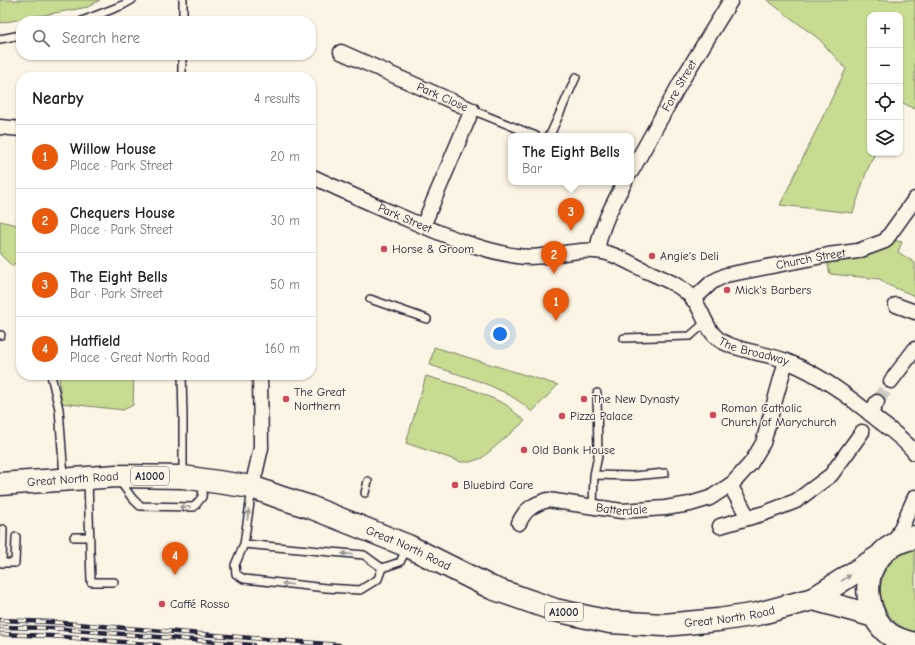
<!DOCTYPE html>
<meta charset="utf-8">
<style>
:root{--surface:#fff;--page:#f2f2f2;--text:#202124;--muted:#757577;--line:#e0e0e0;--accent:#ea580c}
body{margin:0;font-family:"Comic Neue",sans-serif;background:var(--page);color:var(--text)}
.controls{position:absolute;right:12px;top:12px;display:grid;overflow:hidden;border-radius:8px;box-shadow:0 1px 3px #0004}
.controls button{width:36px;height:36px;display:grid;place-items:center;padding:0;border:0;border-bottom:1px solid var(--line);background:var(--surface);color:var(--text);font:20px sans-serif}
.you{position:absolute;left:500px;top:334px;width:14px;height:14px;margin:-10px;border:3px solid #fff;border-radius:50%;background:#1a73e8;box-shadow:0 0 0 6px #1a73e833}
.badge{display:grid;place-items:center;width:26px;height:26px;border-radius:50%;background:var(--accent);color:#fff;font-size:13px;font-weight:700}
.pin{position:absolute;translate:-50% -33px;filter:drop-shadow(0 1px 2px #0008)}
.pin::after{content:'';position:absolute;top:21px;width:14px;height:12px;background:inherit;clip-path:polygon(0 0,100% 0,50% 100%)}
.popup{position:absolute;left:508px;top:133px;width:126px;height:52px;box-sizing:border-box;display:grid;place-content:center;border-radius:8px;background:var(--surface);filter:drop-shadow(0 1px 3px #0005);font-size:13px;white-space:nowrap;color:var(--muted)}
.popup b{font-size:15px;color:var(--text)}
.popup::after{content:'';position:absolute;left:50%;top:100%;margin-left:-8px;border:8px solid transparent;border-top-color:var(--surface)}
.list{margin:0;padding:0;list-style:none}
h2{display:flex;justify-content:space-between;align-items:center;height:52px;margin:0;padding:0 16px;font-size:17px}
h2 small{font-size:13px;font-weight:400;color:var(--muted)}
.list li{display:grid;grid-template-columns:26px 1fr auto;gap:12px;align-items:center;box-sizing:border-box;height:64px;padding:0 16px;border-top:1px solid var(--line)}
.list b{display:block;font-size:15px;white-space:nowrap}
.list p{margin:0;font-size:13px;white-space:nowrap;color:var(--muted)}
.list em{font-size:13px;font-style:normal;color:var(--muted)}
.icon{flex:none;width:22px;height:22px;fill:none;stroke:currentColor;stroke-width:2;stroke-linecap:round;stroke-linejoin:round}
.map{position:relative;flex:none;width:915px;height:645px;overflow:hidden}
.search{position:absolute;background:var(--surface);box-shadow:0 1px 3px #0004;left:16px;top:16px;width:300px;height:44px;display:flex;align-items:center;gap:10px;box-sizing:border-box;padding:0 14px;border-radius:16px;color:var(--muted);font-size:15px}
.panel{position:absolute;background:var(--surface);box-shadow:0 1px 3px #0004;left:16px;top:72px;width:300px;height:308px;border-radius:16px}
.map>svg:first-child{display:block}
.green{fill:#c8dc91;stroke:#757f66}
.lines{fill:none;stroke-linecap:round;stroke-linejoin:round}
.street-tunnel{stroke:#d0cbc3;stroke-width:14;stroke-dasharray:14 7;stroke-linecap:butt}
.lane-casing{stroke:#22223b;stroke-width:10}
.street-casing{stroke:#22223b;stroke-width:17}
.primary-casing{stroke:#22223b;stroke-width:25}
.lane{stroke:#fcf5e5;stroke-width:7}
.street{stroke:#fcf5e5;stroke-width:14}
.primary{stroke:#fcf5e5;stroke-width:22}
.rail-casing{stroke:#22223b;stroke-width:4.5}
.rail{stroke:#fcf5e5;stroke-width:3;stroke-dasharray:9;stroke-linecap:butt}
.oneway{fill:#9a9698}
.poi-dot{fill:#d1495b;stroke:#fcf5e5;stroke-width:1.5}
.labels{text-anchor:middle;stroke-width:3;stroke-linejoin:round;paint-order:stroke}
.shield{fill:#fcf5e5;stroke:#63616e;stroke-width:1}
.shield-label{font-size:11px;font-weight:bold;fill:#22223b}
.street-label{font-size:12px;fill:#22223b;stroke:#fcf5e5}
.poi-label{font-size:12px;fill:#22223b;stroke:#fcf5e5;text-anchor:start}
</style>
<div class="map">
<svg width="915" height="645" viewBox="0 0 915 645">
<rect width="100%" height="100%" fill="#fcf5e5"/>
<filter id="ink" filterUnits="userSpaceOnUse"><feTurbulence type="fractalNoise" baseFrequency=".025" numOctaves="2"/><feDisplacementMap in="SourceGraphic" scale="8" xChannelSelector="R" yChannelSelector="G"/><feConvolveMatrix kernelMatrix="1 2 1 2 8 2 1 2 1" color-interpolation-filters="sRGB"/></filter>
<g filter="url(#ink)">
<path class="green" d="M0,0H100L88,7L0,23Z
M767,0H915V109L903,103L900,108V15H870V153H875L866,173L853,213L780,205L846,69L819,39Z
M0,221L21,226V257L12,266L0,254Z
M893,240L902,242L898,252L915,263V296L888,285L880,279L830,274L827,261Z
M434,347L558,385L532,412C505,386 465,377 430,365Z
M59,375H134L133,405L123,410L61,403Z
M426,376L474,390L505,404L525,421L482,458L470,462H461L406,443Z
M915,547V633C880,622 868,583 896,557C900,552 909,550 915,547Z"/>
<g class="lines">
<path class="street-tunnel" d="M877,402L891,381"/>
<g class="lane-casing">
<path id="lane" d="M82,21L123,5L132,0
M183,21V0
M0,39L21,35
M182,77V55
M472,110L536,136
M548,136L551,133L576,77
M370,299L427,319
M0,335H1
M624,338L690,336L706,322
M51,375L59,409L64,477
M182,375L183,418V475
M594,475L633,476L665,473
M88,480L91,582H114
M119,480L132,498L140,506L194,507L202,497L204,482
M252,489L244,544L235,565L236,574L244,579L326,588L360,590L378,579L382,568L400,562L407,548
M365,493L368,481
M593,507L594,475L598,456L597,393
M3,529L2,563H15L16,537
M74,537H90
M244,544L364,555L382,568"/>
</g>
<g class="street-casing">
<g id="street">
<path id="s1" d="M341,52L472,110L423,226"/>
<path d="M0,127L21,129"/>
<path id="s2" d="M631,172L682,80L731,0"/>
<path id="s3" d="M311,176C343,191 376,206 409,220C444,235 479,250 517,256C549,261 582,243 613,255C624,259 634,265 644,270C662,278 682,285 694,300C704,313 707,334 723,342C742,352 766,353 786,361C820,374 851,398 879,421C892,431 905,440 915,453"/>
<path d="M597,251C601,225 613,204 625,182"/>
<path id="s4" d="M693,300L712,282L726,275L828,255L858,251L885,241L915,199"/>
<path d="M896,305L915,312"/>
<path d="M891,381L915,349"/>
<path d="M870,414L877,402"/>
<path d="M730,485L748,517"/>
<path d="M252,487L261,448L260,375"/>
<path id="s5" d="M519,523C525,509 534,504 548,500L622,511L665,508L690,504L710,498L733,483L751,463L763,443L786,361"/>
<path d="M720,526L765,513L796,501L831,475L862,432"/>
<path d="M893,546L915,497"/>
</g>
</g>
<g class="primary-casing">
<g id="primary">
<path id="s6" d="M0,484L117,476L183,477L252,487L282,498L310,507L408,546L492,588L555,610L610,622L664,625L718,620L758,614L813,599L880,556"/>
<path d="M915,537C903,540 888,546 880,556C860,578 867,617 889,634C897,640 906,642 915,644"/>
<path d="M813,599L874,616"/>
</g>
</g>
<use href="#lane" class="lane"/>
<use href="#street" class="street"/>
<use href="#primary" class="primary"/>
<g class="rail-casing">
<path id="rail" d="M0,620L51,622L339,645
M0,627L51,628L253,645
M0,634L51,636L159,645"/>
</g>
<use href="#rail" class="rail"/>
</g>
<defs><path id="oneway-solid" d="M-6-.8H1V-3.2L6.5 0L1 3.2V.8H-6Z"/></defs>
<g class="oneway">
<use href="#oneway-solid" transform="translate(185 507) rotate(-179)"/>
<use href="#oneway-solid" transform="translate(248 515) rotate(-83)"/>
<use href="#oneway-solid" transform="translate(347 554) rotate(-175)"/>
<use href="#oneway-solid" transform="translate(846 578) rotate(-33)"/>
<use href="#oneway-solid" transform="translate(287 584) rotate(-173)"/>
</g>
</g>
<g class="poi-dot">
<circle cx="384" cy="249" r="4"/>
<circle cx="652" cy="256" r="4"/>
<circle cx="727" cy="290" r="4"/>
<circle cx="286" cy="399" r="4"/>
<circle cx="584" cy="399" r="4"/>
<circle cx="713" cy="415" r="4"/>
<circle cx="562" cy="416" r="4"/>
<circle cx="524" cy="450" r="4"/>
<circle cx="455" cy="485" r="4"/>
<circle cx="162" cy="604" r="4"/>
</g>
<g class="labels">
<g class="shield">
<rect x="131" y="467" width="38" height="18" rx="3"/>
<rect x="545" y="603" width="38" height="18" rx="3"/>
</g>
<g class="shield-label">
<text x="150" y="480">A1000</text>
<text x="564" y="616">A1000</text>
</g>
<g class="street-label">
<text dy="4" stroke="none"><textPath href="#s2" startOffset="99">Fore Street</textPath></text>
<text dy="4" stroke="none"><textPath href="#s1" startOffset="111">Park Close</textPath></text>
<text dy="4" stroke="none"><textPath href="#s3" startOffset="103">Park Street</textPath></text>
<text dy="4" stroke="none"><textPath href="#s4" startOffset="128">Church Street</textPath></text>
<text dy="4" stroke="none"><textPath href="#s3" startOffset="496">The Broadway</textPath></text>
<text dy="4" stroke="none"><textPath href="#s6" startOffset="73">Great North Road</textPath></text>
<text dy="4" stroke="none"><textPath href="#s5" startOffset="113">Batterdale</textPath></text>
<text dy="4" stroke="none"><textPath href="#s6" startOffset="421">Great North Road</textPath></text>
<text dy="4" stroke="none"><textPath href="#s6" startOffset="757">Great North Road</textPath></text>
</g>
<g class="poi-label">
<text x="392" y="253">Horse &amp; Groom</text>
<text x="660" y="260">Angie's Deli</text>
<text x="735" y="294">Mick's Barbers</text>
<text x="294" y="396">The Great<tspan x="294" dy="14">Northern</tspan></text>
<text x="592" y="403">The New Dynasty</text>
<text x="721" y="412">Roman Catholic<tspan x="721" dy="14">Church of Marychurch</tspan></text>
<text x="570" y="420">Pizza Palace</text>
<text x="532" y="454">Old Bank House</text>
<text x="463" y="489">Bluebird Care</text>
<text x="170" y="608">Caffé Rosso</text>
</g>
</g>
</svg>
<div class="controls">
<button>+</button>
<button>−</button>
<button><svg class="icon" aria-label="locate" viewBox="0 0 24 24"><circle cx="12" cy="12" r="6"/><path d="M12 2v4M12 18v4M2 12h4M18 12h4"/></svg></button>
<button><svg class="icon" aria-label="layers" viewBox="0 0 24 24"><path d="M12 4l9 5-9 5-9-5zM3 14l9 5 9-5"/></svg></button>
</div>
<div class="you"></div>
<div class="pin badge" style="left:556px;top:321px">1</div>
<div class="pin badge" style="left:554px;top:274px">2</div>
<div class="pin badge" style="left:571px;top:231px">3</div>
<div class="popup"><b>The Eight Bells</b>Bar</div>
<div class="pin badge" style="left:175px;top:575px">4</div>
<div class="search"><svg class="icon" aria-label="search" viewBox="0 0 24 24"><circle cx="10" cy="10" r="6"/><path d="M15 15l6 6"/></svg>Search here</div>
<section class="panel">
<h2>Nearby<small>4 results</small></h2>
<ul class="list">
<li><span class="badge">1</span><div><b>Willow House</b><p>Place · Park Street</p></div><em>20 m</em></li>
<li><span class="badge">2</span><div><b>Chequers House</b><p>Place · Park Street</p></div><em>30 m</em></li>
<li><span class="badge">3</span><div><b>The Eight Bells</b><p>Bar · Park Street</p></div><em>50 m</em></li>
<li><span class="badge">4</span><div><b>Hatfield</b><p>Place · Great North Road</p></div><em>160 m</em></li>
</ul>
</section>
</div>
